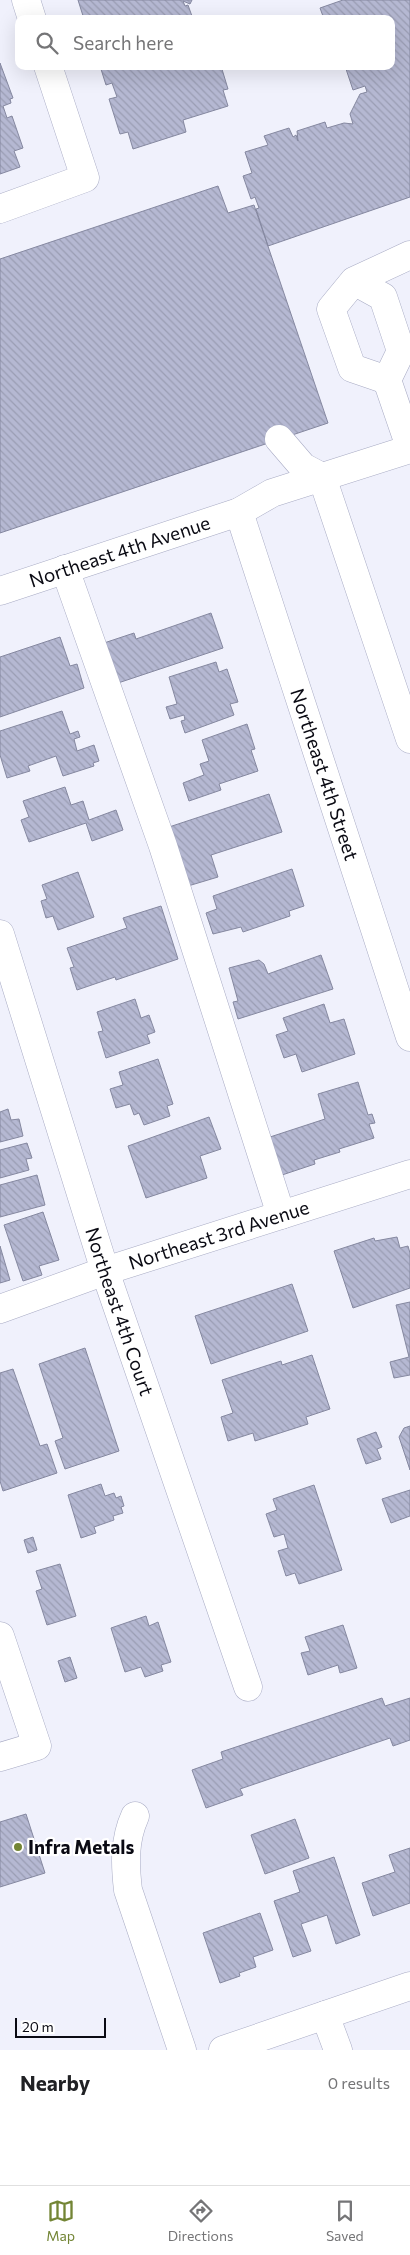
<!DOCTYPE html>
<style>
:root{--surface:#fff;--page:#f6f6f6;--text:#202124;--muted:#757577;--line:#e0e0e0;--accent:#738535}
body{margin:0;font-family:Commissioner,sans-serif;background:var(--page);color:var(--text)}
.scale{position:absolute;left:15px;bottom:12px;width:91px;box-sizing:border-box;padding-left:5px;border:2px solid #0a0a13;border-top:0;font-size:14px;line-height:18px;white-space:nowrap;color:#0a0a13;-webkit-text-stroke:4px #fff;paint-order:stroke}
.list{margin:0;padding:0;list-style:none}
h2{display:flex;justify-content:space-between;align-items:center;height:65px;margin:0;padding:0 20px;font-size:21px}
h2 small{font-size:16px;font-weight:400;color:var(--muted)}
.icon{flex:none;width:28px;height:28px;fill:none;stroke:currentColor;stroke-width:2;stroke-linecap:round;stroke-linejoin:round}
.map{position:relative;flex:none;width:410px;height:2050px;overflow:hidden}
.search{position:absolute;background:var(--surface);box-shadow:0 5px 20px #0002;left:15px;right:15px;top:15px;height:55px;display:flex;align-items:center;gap:12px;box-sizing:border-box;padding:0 18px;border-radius:10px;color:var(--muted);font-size:19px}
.sheet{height:135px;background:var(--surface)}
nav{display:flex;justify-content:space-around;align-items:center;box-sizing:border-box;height:70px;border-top:1px solid var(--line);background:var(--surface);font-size:14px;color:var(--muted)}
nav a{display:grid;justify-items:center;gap:2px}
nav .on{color:var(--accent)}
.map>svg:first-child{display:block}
.building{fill:url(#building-back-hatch);stroke:#8588a0}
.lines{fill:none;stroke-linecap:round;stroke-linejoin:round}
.minor-casing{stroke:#a8abc4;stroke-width:29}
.minor{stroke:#fff;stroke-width:28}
.poi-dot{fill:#738535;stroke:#fff;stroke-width:2}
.labels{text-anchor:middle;stroke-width:4.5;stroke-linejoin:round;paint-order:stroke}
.street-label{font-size:19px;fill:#0a0a13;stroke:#fff}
.poi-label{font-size:19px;font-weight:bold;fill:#0a0a13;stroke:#fff;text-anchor:start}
</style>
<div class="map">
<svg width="410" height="2050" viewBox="0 0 410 2050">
<defs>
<pattern id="building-back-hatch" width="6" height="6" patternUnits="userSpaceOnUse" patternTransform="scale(1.25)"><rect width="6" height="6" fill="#b5b8d2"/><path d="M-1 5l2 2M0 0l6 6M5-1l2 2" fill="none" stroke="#9a9db3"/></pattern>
</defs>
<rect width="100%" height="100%" fill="#f0f1fc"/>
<path class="building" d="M78,0H192L190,4L183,1L185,6L188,5L193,19H84Z
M343,0H410V197L268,246L256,209L259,208L255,197L251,199L243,176L252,173L245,152L268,145L264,136L289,128L293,137L296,135L298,141L297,131L325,122L327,128L344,123L353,124L350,114L360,94L367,92L365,86L353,90L345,66H391V19H324L320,8Z
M0,63L13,98L10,99L11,103L3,106L7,118L12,116L23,148L14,151L20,167L0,174Z
M100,66H221L228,89L223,90L228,106L183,120L186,132L133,149L128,132L120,134L109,99L117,97L112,83L106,85Z
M218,186L228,213L254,205L328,423L0,533V259Z
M211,613L223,648L118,683L104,643L134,633L136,639Z
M60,637L70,666L77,664L84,688L0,717V657Z
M216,662L219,672L227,669L238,702L230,704L234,715L185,733L181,721L185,720L184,715L170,719L166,707L177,704L169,677Z
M62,711L70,734L78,731L80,737L74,739L77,751L94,745L99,761L93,763L94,766L63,776L56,756L28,766L30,771L7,778L0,755V731Z
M247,724L255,749L251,750L258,771L219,784L221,790L189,801L183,783L204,775L200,764L209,761L202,740Z
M65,787L71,805L83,801L89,820L116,810L123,830L92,841L86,823L29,842L21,820L29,817L23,801Z
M269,794L282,832L211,855L218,877L188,886L169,827Z
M292,869L304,906L289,911L290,916L243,932L241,927L213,934L206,913L217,909L213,896Z
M78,872L94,917L58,930L53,916L46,918L41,901L47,899L42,885Z
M161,906L178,959L116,980L115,977L77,990L70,968L74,967L67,948L127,928L123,918Z
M321,955L333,989L238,1019L233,1002L238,1001L229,968L259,960L264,964L268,974Z
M135,999L141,1018L149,1015L155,1032L147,1035L150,1043L106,1058L98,1032L103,1031L97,1012Z
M324,1004L330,1023L344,1019L355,1054L302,1072L296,1054L284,1058L276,1035L288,1031L283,1018Z
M158,1059L173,1104L167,1106L170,1116L144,1125L139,1113L134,1115L130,1104L116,1108L110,1089L123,1085L119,1072Z
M358,1082L368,1115L372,1114L375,1123L369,1124L374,1138L339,1149L340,1152L314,1160L315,1164L282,1175L270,1137L325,1119L318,1094Z
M8,1109L11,1120L19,1119L23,1136L0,1142V1112Z
M209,1117L221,1149L200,1156L207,1178L146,1198L128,1146Z
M27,1143L32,1158L26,1159L29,1170L0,1178V1150Z
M37,1175L45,1205L0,1217V1185Z
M43,1212L59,1260L39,1266L42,1275L23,1281L4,1225Z
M397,1237L400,1248L408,1246L410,1253V1288L353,1308L334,1251L374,1238L375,1241Z
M0,1246L10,1280L0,1283Z
M292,1284L308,1331L211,1364L195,1316Z
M410,1302V1375L394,1378L390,1362L409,1357L396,1305Z
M85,1348L119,1451L65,1469L55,1441L63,1438L39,1364Z
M312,1355L330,1409L306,1417L308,1424L255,1441L253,1433L228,1441L221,1417L233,1413L222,1380L281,1361L282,1365Z
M13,1369L40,1446L47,1444L57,1473L3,1491L0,1481V1373Z
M410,1426V1470L399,1437L404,1428Z
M376,1432L382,1447L377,1449L381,1459L366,1464L357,1439Z
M101,1484L105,1496L114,1493L116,1498L121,1496L124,1506L121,1507L123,1513L113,1516L114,1520L94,1527L96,1533L81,1538L68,1495Z
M314,1485L342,1570L299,1584L295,1573L286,1576L278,1551L288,1548L284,1534L274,1537L266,1514L277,1510L273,1499Z
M410,1490V1516L391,1523L382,1499Z
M33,1537L37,1550L28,1553L24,1540Z
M60,1564L76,1616L47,1625L36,1591L42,1589L36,1571Z
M146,1616L149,1626L158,1622L171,1662L161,1665L163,1671L145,1677L141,1667L125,1672L111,1628Z
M343,1625L357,1668L340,1673L338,1665L308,1675L301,1653L310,1651L305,1637Z
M70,1657L77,1678L65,1682L58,1661Z
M382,1698L385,1706L410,1698V1740L393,1746L390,1738L240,1789L243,1795L206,1808L192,1770L223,1759L221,1752Z
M26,1814L45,1873L0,1887V1822Z
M295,1819L309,1858L265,1874L251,1835Z
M410,1848V1903L373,1916L362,1883L395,1872L389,1855Z
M334,1857L360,1935L336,1944L327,1915L301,1924L311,1951L293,1957L274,1901L300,1892L293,1871Z
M260,1913L273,1950L253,1957L256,1967L239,1973L240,1976L220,1983L203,1933Z"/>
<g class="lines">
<g class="minor-casing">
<g id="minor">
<path d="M26,0L32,19"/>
<path d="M0,209L85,178L48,66"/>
<path d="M354,281L383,297L401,351L387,380L352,368L331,309L354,281L410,255"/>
<path d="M387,380L410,447"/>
<path d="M279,439L303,467L322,477L410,739"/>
<path id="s1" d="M239,512L410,1037"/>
<path d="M65,569L163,846L281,1215"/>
<path id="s2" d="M0,591L239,512L272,493L410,449"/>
<path id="s3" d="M0,934L105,1271L248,1687"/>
<path id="s4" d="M0,1309L105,1271L410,1174"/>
<path d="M0,1636L37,1746L0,1757"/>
<path d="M135,1816C124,1840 125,1865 128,1890L182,2050"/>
<path d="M325,2015L338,2050"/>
<path d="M223,2050L410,1986"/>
</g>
</g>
<use href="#minor" class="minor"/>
</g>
<circle class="poi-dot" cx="18" cy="1847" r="5"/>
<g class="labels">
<g class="street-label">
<text dy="7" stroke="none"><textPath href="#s2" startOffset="126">Northeast 4th Avenue</textPath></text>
<text dy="7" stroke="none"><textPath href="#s1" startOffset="276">Northeast 4th Street</textPath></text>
<text dy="7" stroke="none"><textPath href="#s4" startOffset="231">Northeast 3rd Avenue</textPath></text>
<text dy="7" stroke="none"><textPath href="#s3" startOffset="396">Northeast 4th Court</textPath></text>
</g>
<g class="poi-label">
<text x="28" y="1854">Infra Metals</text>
</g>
</g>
</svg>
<div class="scale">20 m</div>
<div class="search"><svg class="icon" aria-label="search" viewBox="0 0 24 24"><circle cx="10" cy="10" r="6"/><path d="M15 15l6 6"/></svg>Search here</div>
</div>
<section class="sheet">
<h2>Nearby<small>0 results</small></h2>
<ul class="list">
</ul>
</section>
<nav>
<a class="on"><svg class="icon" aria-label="map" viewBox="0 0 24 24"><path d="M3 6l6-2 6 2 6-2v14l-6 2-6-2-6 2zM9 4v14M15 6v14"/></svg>Map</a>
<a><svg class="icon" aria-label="directions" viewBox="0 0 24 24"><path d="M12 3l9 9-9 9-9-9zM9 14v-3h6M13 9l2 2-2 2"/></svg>Directions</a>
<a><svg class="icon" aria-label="saved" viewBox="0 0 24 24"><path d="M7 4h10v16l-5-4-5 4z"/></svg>Saved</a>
</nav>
